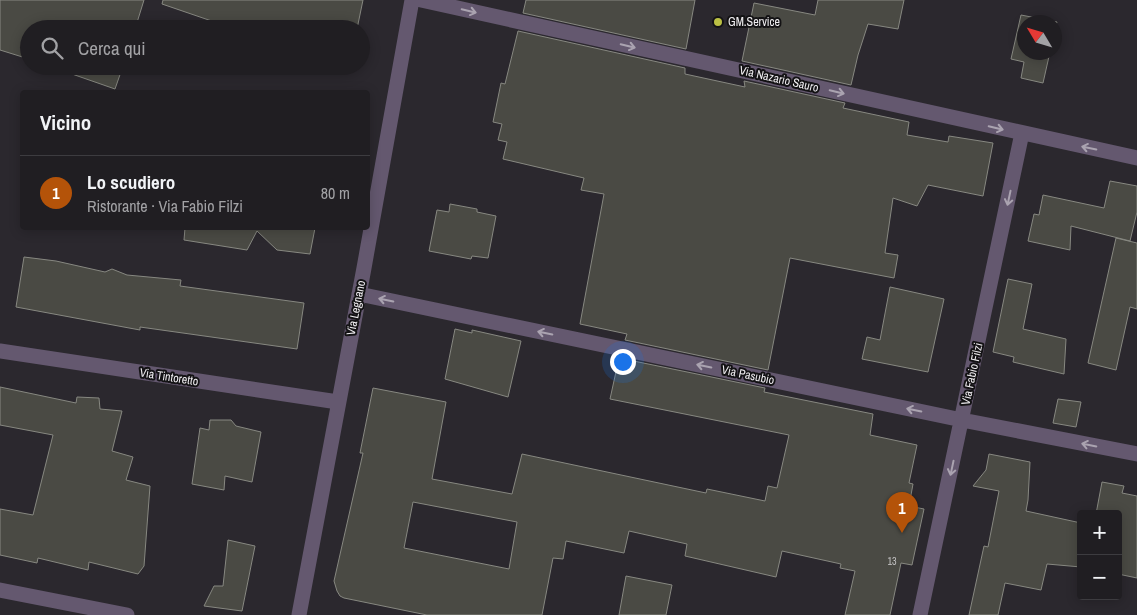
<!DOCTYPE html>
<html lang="it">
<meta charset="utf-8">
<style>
:root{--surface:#201e22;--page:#28272a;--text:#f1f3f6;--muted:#a2a2a5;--line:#3d3c40;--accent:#b45309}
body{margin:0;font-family:"Archivo Narrow",sans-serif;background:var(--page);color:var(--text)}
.controls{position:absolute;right:15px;bottom:15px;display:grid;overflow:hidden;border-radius:5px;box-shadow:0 2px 12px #0003}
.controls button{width:45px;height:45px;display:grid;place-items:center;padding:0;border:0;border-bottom:1px solid var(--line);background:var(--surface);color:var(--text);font:25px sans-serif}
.compass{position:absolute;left:1017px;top:15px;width:45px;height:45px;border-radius:50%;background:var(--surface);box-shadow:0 2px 12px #0003;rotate:308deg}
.you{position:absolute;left:622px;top:361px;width:18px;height:18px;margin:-12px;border:4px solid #fff;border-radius:50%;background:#1a73e8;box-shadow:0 0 0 8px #1a73e833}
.badge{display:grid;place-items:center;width:32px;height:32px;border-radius:50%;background:var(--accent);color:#fff;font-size:16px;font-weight:700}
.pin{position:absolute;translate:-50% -41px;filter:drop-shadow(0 1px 2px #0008)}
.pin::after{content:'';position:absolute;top:26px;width:18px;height:15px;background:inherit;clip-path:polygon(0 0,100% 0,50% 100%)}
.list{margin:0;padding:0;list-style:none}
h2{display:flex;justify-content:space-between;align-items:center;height:65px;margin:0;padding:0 20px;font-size:21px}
h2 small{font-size:16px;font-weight:400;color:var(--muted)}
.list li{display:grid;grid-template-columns:32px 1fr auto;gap:15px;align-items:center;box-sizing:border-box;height:75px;padding:0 20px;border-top:1px solid var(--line)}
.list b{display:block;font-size:19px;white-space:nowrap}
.list p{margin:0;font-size:16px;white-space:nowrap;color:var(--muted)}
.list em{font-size:16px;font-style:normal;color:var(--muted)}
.icon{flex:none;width:28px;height:28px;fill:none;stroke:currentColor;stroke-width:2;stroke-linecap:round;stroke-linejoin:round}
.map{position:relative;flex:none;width:1137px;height:615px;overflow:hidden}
.search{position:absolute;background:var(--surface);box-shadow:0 2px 12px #0003;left:20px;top:20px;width:350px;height:55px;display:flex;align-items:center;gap:12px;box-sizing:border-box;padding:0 18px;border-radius:28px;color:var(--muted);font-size:19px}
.panel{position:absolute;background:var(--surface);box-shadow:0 2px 12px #0003;left:20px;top:90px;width:350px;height:140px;border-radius:5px}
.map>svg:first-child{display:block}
.building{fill:#4a4a44;stroke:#878881;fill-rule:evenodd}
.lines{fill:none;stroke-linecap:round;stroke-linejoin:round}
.street{stroke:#64586f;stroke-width:15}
.oneway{stroke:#aaa3b0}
.poi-dot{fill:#bbc044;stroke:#131214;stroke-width:2}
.labels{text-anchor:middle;stroke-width:4;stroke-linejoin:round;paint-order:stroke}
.number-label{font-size:10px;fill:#c6c5c6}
.poi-label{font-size:12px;fill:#f0eef1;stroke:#131214;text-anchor:start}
.street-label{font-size:12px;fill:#f0eef1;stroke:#131214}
</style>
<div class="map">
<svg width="1137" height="615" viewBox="0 0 1137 615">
<rect width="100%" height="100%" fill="#2b282e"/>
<path class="building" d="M0,0H144L135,29H29V59L0,50Z
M163,0H363L357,29H235L162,4Z
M526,0H695L686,49L523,13Z
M818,0H904L898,29L868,24L858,55L851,85L742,61L754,3L815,15Z
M1021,15L1057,22L1054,32V22H1024V52H1050L1043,83L1021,78L1024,62L1011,59Z
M518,31L685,68V74L745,87L744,81L845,103L843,108L909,122L907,135L948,142L949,136L993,143L983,196L928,185L917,206L893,198L885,253L898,255L894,278L790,258L768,370L625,340L627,334L580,324L604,194L581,190L584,178L503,159L507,142L498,140L502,124L493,122L501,83L505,84Z
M49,66H123L115,89Z
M1110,181L1137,186V212L1130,241L1071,226L1070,250L1028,241L1034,214L1039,215L1043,195L1104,208Z
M450,204L477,209V212L496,216L488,258L472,256L471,259L429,251L437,210L449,212Z
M185,228H315L310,254L277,250L257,231L247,250L184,240Z
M1116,238L1137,243V309L1130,307L1116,370L1088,363Z
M24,257L56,261L105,272L112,269L127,275L181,280L180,286L304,303L297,349L140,327V330L16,307Z
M1008,279L1032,284L1023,329L1066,339L1064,374L1013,362L1014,357L993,352Z
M890,287L944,299L928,372L862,359L867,337L880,340Z
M455,329L472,333V330L521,341L508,397L445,379Z
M619,358L765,388L764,392L873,414L870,435L917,445L909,483L913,484L909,506L924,509L912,565L901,563L890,615H845L855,571L840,568L841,564L782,551L776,577L685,556L687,544L629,531L624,553L566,541L563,559L553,558L542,615H427L344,598L340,596L337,591L334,581L363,453H360L373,388L446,402L432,479L512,494L522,454L706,493L707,489L765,501L768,486L777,488L789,435L610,399ZM413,502L517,522L509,569L404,548Z
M0,387L76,403L77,397L99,398L100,409L122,411L112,451L133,457L126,480L150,486L144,566L138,574L89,562L88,570L38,558L37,563L0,555V509L33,515L53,435L0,425Z
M1058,399L1081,402L1076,427L1053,423Z
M210,420H231L236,426L261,432L252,482L225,476L224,490L192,484L200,428L209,430Z
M989,454L1030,462L1028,500L1026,511L1081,523V567L1047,564L1041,590L1005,583L998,615H969L984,546L988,547L999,491L973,486L986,470Z
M1102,482L1124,486L1122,493L1137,496V578L1118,574V514H1096Z
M228,540L255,546L242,611L204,606L214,586H223Z
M626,576L672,585L666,615H619Z"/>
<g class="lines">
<path class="street" d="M421,0L1137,158
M359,294L962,420L1137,454
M0,351L338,402
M0,590L127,615
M299,615L364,268L412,0
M920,615L1022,133"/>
</g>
<defs><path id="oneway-shaft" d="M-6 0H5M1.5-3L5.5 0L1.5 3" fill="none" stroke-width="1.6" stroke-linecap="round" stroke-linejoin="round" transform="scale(1.25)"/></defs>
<g class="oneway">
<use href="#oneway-shaft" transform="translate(469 11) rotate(13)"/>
<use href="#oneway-shaft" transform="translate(628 46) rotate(13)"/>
<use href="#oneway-shaft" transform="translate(837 92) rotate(13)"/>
<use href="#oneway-shaft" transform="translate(996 128) rotate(13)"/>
<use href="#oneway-shaft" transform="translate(1089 148) rotate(-168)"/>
<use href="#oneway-shaft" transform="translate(1009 198) rotate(102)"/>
<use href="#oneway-shaft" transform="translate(386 300) rotate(-168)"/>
<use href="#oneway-shaft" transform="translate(545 333) rotate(-168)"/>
<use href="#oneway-shaft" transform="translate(704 366) rotate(-168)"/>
<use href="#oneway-shaft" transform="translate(914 410) rotate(-168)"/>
<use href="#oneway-shaft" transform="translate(1089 445) rotate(-169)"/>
<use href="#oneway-shaft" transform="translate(952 468) rotate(102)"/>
</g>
<circle class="poi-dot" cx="718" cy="22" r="5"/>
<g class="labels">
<g class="number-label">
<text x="892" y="565">13</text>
</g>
<g class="poi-label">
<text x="728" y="26">GM.Service</text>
</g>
<g class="street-label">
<text transform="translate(779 79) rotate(13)" y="4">Via Nazario Sauro</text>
<text transform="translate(356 308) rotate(-79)" y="4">Via Legnano</text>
<text transform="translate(972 374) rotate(-78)" y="4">Via Fabio Filzi</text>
<text transform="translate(748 375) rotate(12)" y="4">Via Pasubio</text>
<text transform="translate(169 377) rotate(9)" y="4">Via Tintoretto</text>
</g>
</g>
</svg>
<div class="controls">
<button>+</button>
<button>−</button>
</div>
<svg class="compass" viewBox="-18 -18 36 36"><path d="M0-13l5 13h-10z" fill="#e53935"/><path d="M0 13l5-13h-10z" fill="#a2a2a5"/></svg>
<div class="you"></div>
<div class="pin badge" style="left:902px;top:533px">1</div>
<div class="search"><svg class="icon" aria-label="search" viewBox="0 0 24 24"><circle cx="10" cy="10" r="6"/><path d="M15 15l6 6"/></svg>Cerca qui</div>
<section class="panel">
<h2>Vicino<small></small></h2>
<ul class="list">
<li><span class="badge">1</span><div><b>Lo scudiero</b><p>Ristorante · Via Fabio Filzi</p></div><em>80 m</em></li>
</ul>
</section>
</div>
